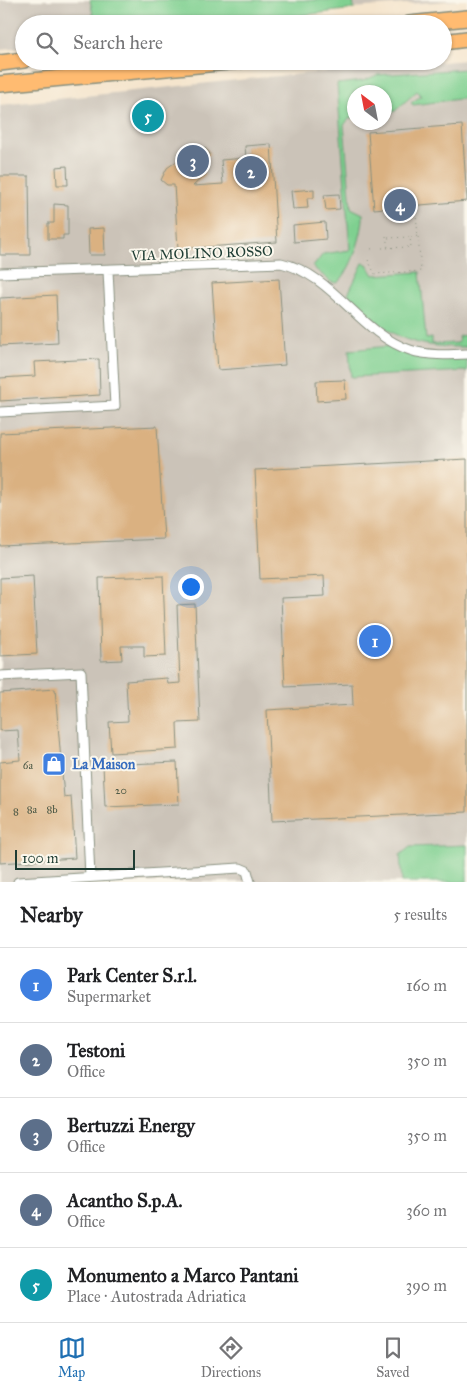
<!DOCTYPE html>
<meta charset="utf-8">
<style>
:root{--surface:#fff;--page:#f2f2f2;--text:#202124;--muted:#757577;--line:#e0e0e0;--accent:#1f6fb2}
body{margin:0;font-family:"IM FELL Great Primer",serif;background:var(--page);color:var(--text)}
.compass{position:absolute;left:347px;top:85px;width:45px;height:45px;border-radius:50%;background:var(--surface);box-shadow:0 1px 4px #0004;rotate:328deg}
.scale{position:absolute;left:15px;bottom:12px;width:120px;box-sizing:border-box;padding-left:5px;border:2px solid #1f3d34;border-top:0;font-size:14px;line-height:18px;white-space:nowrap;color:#1f3d34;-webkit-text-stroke:4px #fbf7ec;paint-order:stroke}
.you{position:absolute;left:190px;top:586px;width:18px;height:18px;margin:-12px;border:4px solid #fff;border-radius:50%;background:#1a73e8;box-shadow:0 0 0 8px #1a73e833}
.badge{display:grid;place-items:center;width:32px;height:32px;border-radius:50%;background:var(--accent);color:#fff;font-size:16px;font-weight:700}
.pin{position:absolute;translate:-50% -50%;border:2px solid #fff;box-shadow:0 1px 5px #0006}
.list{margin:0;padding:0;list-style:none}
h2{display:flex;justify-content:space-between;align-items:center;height:65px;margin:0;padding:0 20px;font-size:21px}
h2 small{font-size:16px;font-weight:400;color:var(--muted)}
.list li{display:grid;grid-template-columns:32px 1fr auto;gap:15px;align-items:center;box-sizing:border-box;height:75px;padding:0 20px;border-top:1px solid var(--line)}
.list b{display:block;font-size:19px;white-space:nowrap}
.list p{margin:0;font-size:16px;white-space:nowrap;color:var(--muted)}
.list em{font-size:16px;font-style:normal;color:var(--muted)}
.icon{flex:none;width:28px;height:28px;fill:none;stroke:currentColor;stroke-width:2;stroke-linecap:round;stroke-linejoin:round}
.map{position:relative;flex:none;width:467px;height:882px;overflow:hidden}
.search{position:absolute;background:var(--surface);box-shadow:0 1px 4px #0004;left:15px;right:15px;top:15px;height:55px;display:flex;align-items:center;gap:12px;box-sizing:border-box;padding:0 18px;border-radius:28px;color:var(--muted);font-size:19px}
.sheet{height:440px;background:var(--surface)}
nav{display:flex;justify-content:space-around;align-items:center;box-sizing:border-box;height:70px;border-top:1px solid var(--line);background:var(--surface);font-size:14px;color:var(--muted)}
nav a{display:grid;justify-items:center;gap:2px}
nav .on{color:var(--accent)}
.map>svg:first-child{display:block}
.industrial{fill:#cbc3b8;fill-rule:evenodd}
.green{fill:#7fd090;stroke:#4f8662}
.building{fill:#dab181}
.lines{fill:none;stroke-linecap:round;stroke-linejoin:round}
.street-casing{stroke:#8a9180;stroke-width:11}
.highway-casing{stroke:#8a9180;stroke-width:18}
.path{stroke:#8a9180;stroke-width:1;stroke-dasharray:1 4;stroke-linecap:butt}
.street{stroke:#fff;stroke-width:9}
.highway{stroke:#ffbb71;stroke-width:15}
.labels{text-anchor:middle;stroke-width:4;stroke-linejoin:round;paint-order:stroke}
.number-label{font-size:11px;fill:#4e5a47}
.street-label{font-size:14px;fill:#1f3d34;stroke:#fbf7ec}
.shop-label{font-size:14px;font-weight:bold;fill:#366cbe;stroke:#fbf7ec;text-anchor:start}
</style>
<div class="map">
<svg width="467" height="882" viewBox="0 0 467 882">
<rect width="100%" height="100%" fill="#fbf7ec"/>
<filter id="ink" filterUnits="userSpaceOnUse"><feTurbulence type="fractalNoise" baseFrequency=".02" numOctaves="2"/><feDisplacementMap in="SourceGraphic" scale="10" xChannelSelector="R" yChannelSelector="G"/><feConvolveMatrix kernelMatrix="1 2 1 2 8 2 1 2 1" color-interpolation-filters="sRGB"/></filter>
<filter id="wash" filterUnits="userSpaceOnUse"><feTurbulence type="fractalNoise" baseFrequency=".0096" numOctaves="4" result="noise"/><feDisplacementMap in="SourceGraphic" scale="20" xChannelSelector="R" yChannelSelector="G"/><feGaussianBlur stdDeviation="1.12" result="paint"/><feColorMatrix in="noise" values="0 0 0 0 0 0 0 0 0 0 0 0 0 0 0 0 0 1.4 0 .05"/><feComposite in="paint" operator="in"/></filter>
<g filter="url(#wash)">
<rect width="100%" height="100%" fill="#f5e5cd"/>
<path class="industrial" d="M0,0H460L353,8L281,19L240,18L217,24H24V47L0,49Z
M467,60V882H0V105L266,77ZM354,92H384V122H354Z"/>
<path class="green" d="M90,0H353L354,9L288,17L269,15L221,19L208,24H95Z
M467,69V98L413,105L411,103L421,96L417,91L395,111L385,115L384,92H354V118L349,119L344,125L351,208L363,214C364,231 351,273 337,283L331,282L313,267L323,254L350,250L337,84L363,81L377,75Z
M363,263L367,264L374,275L420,272L426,339L432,338V344L458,343L459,336L467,335V347C407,347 390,338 348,294Z
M390,346C416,358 439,359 467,359V371L351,377L349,350Z
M467,845V882H402L400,855L410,847Z"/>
<g id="blocks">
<path class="building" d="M462,125L467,201L374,209L368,132Z
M271,144L277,242L178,249L174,185H167L161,180L167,168L184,156L204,147L210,153L198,171L206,174L193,186L223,184L221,160L246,158L245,146Z
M67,166L68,185H57L56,167Z
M0,176H29L30,255H0Z
M314,189V198H307L308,208L293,209L291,191Z
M339,194L340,209L326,210L324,195Z
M54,204L68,205V235H63V239H48V223H54Z
M325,222L326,239L294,242L293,225Z
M104,228L105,255H89L88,229Z
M279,279L285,365L218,370L212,283Z
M56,295L58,343L0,346V298Z
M99,359L100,395L0,401V378L35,376L34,362Z
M345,380L346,399L317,401L316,381Z
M157,426L164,539L0,546V433Z
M467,459V812L272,821L267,710L353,705L352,684L285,687L281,598L325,596L324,576L260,579L255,470Z
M33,576L37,654L0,656V578Z
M163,576L166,656L144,657V646H121L122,660L101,661L99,578Z
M195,604L200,722L177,723L178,749L111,753L109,722L128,721L126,681L167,678L168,684L180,683L177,605Z
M55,689L64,797L71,796L75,858L0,863V762L20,760L18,730L0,731V693Z
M177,762L179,804L105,807L103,765Z"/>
</g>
</g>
<g filter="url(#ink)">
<use href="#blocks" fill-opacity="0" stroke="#8a9180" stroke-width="1"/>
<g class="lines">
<g class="street-casing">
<path id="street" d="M0,273L281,263C334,275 359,333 410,350C428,356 448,355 467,354
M0,412L115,406L108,271
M0,676L81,672L90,877
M18,882L240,868L247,871L250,882"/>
</g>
<g class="highway-casing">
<path id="highway" d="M409,24L467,18
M443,42L467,39
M0,63L24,60
M0,84L239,61"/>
</g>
<path class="path" d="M386,236L388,248
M411,237L418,236L416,214
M382,248L411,247L410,237L387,238
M371,249L374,248
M368,260L375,274L421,271L418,236"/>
<use href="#street" class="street"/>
<use href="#highway" class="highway"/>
</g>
</g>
<defs>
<g id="shop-square" transform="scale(1.25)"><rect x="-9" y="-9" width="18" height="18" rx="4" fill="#3f7fe0" stroke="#fbf7ec"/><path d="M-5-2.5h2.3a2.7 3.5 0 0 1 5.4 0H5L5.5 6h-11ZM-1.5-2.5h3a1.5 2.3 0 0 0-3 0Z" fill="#fff"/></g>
</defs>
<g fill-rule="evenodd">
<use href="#shop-square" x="54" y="764"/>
</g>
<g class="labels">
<g class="number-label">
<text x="28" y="769">6a</text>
<text x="121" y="794">20</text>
<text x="32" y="813">8a</text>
<text x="52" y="813">8b</text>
<text x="16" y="815">8</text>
</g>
<g class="street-label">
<text transform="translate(202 253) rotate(-2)" y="5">VIA MOLINO ROSSO</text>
</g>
<g class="shop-label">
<text x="72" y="769">La Maison</text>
</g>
</g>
</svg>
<svg class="compass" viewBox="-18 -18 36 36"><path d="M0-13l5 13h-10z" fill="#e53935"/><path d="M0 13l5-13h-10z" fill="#757577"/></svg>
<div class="scale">100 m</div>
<div class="you"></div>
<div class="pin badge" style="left:375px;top:641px;background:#3f7fe0">1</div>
<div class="pin badge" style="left:251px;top:172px;background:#5c6f8a">2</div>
<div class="pin badge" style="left:193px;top:161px;background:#5c6f8a">3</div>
<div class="pin badge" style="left:400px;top:205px;background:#5c6f8a">4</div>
<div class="pin badge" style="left:148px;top:116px;background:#0f9aa8">5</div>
<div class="search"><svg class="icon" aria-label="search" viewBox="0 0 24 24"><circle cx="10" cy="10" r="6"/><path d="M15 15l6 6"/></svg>Search here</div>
</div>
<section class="sheet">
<h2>Nearby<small>5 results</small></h2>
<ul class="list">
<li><span class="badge" style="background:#3f7fe0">1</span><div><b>Park Center S.r.l.</b><p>Supermarket</p></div><em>160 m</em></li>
<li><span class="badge" style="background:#5c6f8a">2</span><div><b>Testoni</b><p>Office</p></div><em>350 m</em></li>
<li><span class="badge" style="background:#5c6f8a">3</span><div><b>Bertuzzi Energy</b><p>Office</p></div><em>350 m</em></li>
<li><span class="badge" style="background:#5c6f8a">4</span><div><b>Acantho S.p.A.</b><p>Office</p></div><em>360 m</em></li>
<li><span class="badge" style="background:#0f9aa8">5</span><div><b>Monumento a Marco Pantani</b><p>Place · Autostrada Adriatica</p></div><em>390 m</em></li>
</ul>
</section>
<nav>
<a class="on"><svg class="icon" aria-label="map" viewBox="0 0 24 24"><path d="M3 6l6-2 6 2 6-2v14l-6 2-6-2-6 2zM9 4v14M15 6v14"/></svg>Map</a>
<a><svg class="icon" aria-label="directions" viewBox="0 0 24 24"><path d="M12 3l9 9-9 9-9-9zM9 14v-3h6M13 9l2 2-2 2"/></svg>Directions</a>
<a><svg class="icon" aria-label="saved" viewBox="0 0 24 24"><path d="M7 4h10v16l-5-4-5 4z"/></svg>Saved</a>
</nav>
